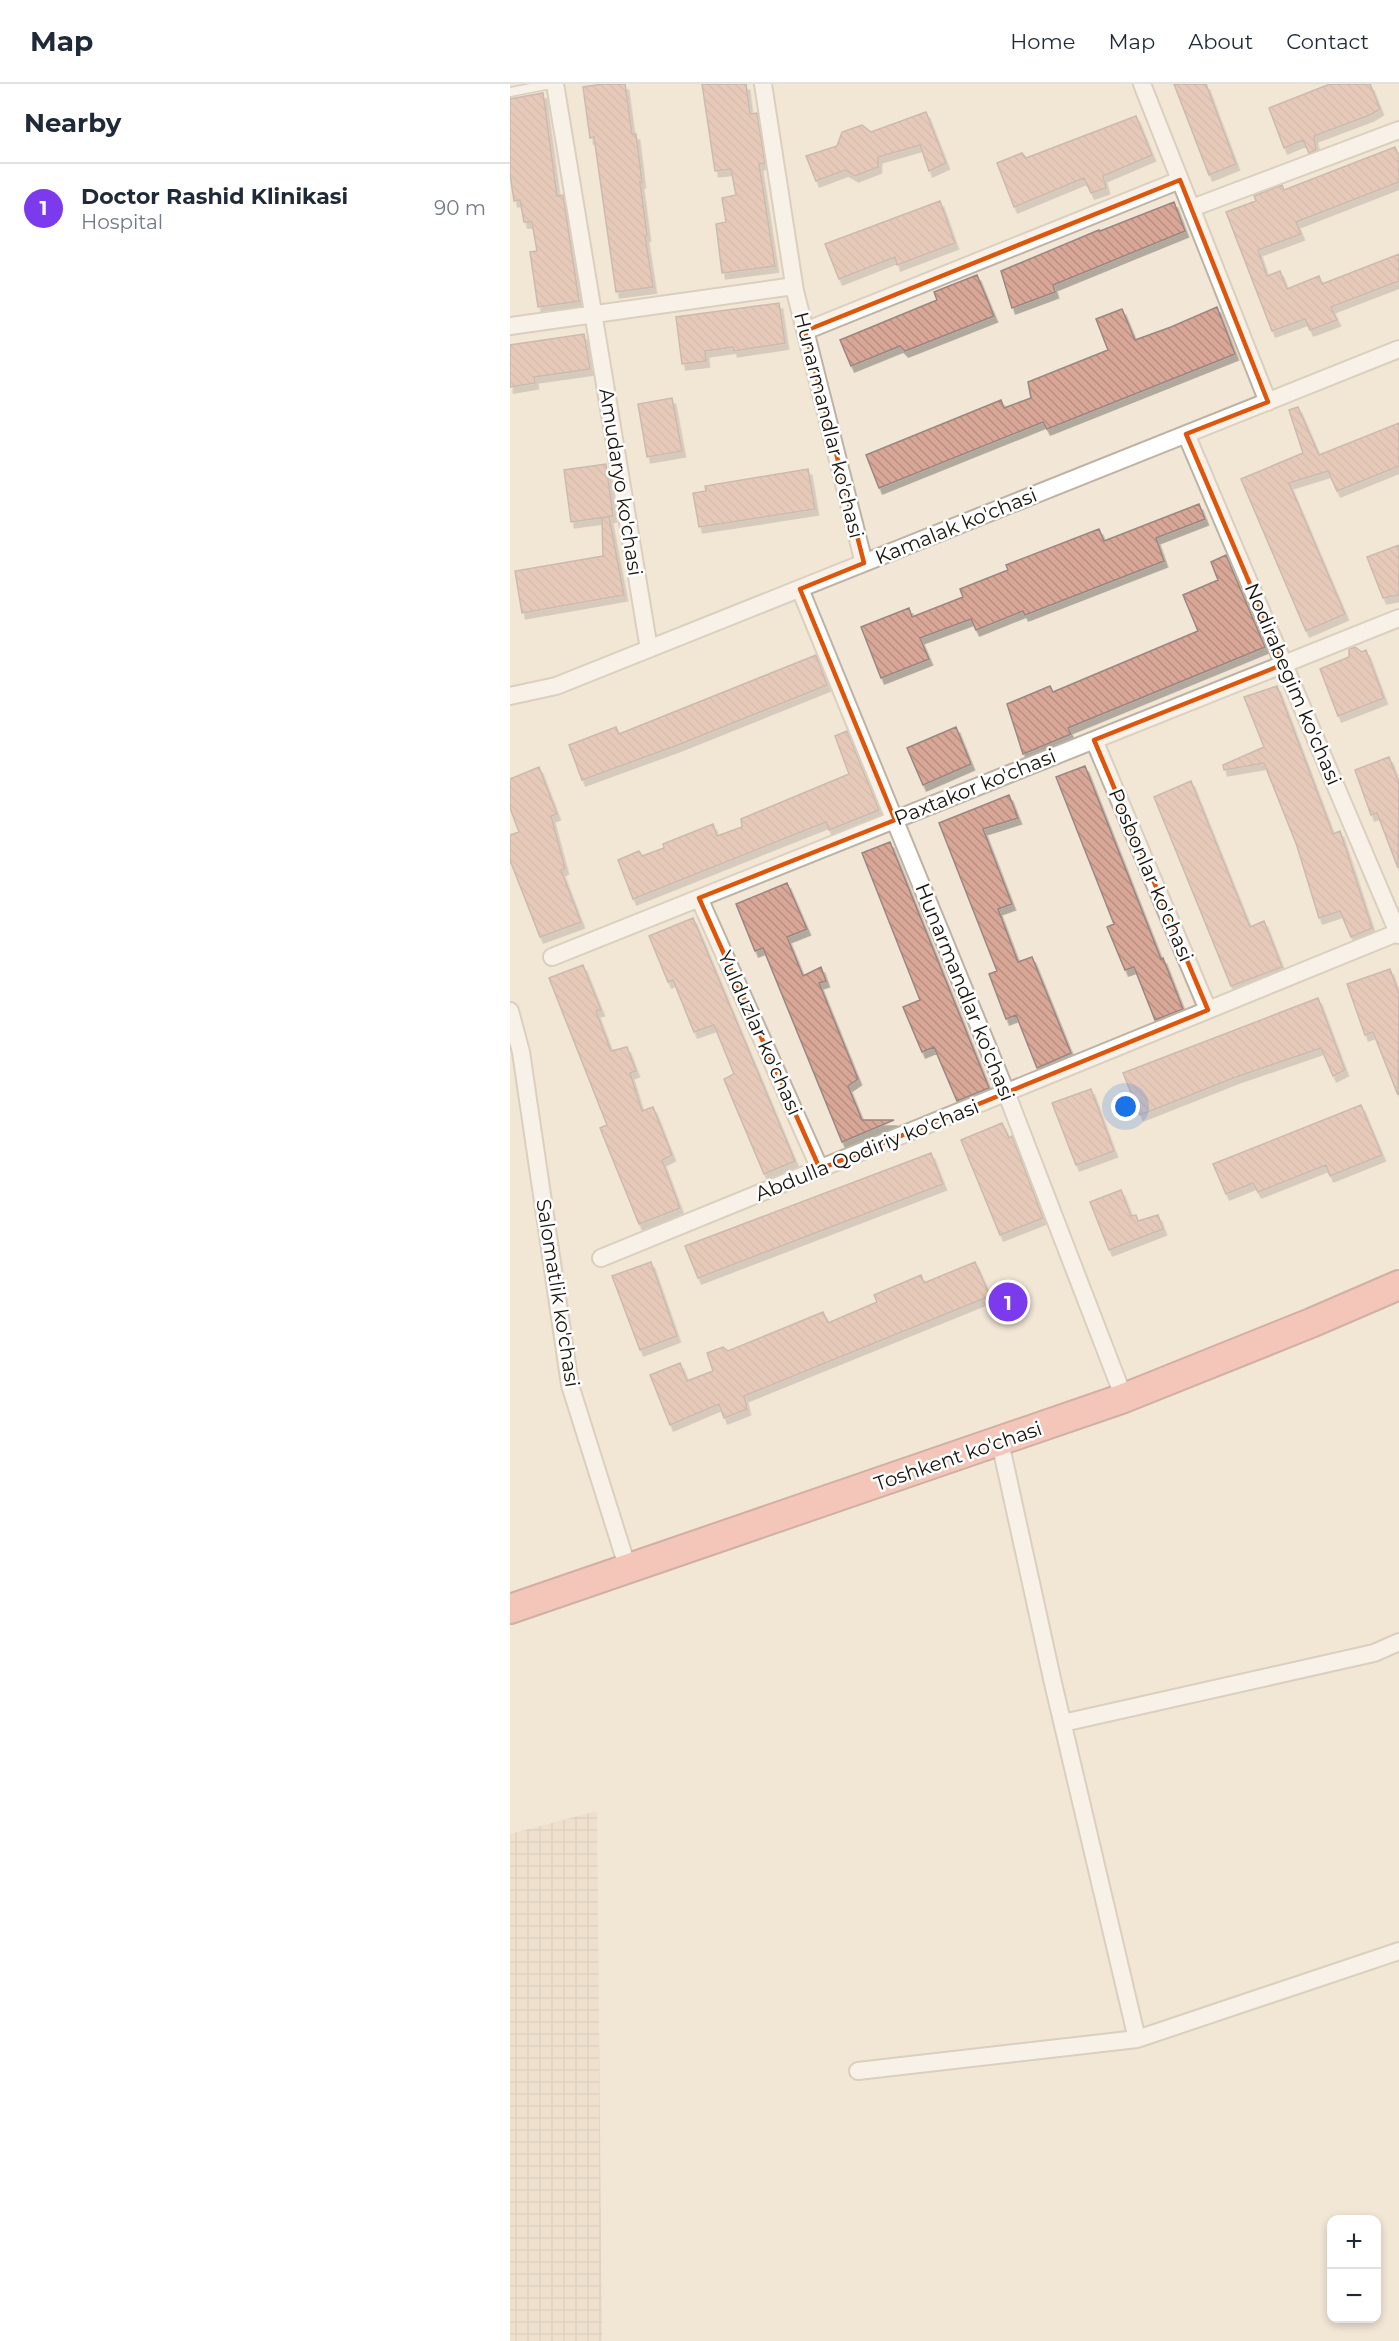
<!DOCTYPE html>
<meta charset="utf-8">
<style>
:root{--surface:#fff;--page:#f6f6f7;--text:#1f2937;--muted:#747a83;--line:#e0e1e3;--accent:#7c3aed}
body{margin:0;font-family:Montserrat,sans-serif;background:var(--page);color:var(--text)}
.controls{position:absolute;right:18px;bottom:18px;display:grid;overflow:hidden;border-radius:12px;box-shadow:0 3px 9px #0003}
.controls button{width:54px;height:54px;display:grid;place-items:center;padding:0;border:0;border-bottom:2px solid var(--line);background:var(--surface);color:var(--text);font:30px sans-serif}
.you{position:absolute;left:616px;top:1023px;width:21px;height:21px;margin:-15px;border:4px solid #fff;border-radius:50%;background:#1a73e8;box-shadow:0 0 0 9px #1a73e833}
.badge{display:grid;place-items:center;width:39px;height:39px;border-radius:50%;background:var(--accent);color:#fff;font-size:20px;font-weight:700}
.pin{position:absolute;translate:-50% -50%;border:3px solid #fff;box-shadow:0 2px 6px #0006}
.list{margin:0;padding:0;list-style:none}
h2{display:flex;justify-content:space-between;align-items:center;height:78px;margin:0;padding:0 24px;font-size:26px}
h2 small{font-size:20px;font-weight:400;color:var(--muted)}
.list li{display:grid;grid-template-columns:39px 1fr auto;gap:18px;align-items:center;box-sizing:border-box;height:90px;padding:0 24px;border-top:2px solid var(--line)}
.list b{display:block;font-size:22px;white-space:nowrap}
.list p{margin:0;font-size:20px;white-space:nowrap;color:var(--muted)}
.list em{font-size:20px;font-style:normal;color:var(--muted)}
.map{position:relative;flex:none;width:889px;height:2257px;overflow:hidden}
header{display:flex;align-items:center;gap:36px;box-sizing:border-box;height:84px;padding:0 30px;background:var(--surface);border-bottom:2px solid var(--line)}
header strong{font-size:28px}
nav{display:flex;gap:33px;margin-inline-start:auto;font-size:21px}
main{display:flex}
aside{flex:1;background:var(--surface)}
.map>svg:first-child{display:block}
.industrial{fill:url(#industrial-grid)}
.building{fill:url(#building-back-hatch);stroke:#9b8781;stroke-width:1.5;filter:url(#shadow)}
.lines{fill:none;stroke-linecap:round;stroke-linejoin:round}
.lane-casing{stroke:#beb3a3;stroke-width:11}
.street-casing{stroke:#beb3a3;stroke-width:20}
.highway-casing{stroke:#a66f67;stroke-width:32}
.lane{stroke:#fff;stroke-width:8}
.street{stroke:#fff;stroke-width:16}
.highway{stroke:#f3a097;stroke-width:28}
.marked{fill:none;stroke:#de560c;stroke-width:4.5;stroke-linejoin:round}
.labels{text-anchor:middle;stroke-width:5;stroke-linejoin:round;paint-order:stroke}
.street-label{font-size:20px;fill:#18140e;stroke:#fff}
</style>
<header>
<strong>Map</strong>
<nav><a>Home</a><a>Map</a><a>About</a><a>Contact</a></nav>
</header>
<main>
<aside>
<h2>Nearby<small></small></h2>
<ul class="list">
<li><span class="badge">1</span><div><b>Doctor Rashid Klinikasi</b><p>Hospital</p></div><em>90 m</em></li>
</ul>
</aside>
<div class="map">
<svg width="889" height="2257" viewBox="0 0 889 2257">
<defs>
<pattern id="industrial-grid" width="8" height="8" patternUnits="userSpaceOnUse" patternTransform="scale(1.5)"><rect width="8" height="8" fill="#e9d9c2"/><path d="M0 4h8M4 0v8" fill="none" stroke="#c7b9a6"/></pattern>
<pattern id="building-back-hatch" width="6" height="6" patternUnits="userSpaceOnUse" patternTransform="scale(1.5)"><rect width="6" height="6" fill="#d8a797"/><path d="M-1 5l2 2M0 0l6 6M5-1l2 2" fill="none" stroke="#b98f81"/></pattern>
<filter id="shadow"><feDropShadow dx="3.5" dy="6" stdDeviation="0" flood-color="#0004"/></filter>
</defs>
<rect width="100%" height="100%" fill="#f2e6d6"/>
<path class="industrial" d="M87,1727L92,2257H0V1750Z"/>
<path class="building" d="M93,0H115L122,50H126L132,98H130L137,151L135,152L143,203L106,208L84,53L80,54L73,3Z
M192,0H236L240,30L247,29L255,79L249,80L265,182L212,189L206,140L216,138L212,114L226,111L221,85L205,87Z
M664,0H696L726,80L699,91Z
M820,0H860L870,25L860,31L804,52L806,66L799,69L793,56L774,64L759,24Z
M33,9L47,112L53,111L69,217L28,223L20,168L27,167L22,138H14L10,116L4,117L0,90V15Z
M416,28L436,79L419,87L410,61L368,73V83L345,92L335,86L306,97L296,72L327,62L332,48L352,41L361,48Z
M626,32L642,71L593,92L596,104L581,109L574,94L504,123L487,79L512,69L516,74Z
M885,63L889,72V98L786,138L791,150L748,166L757,192L770,187L777,205L809,192L812,200L889,170V197L821,223L827,236L800,246L795,235L762,247L716,128L746,117L744,112L772,101L774,106Z
M430,117L445,159L387,181L385,173L329,195L315,160Z
M664,118L675,147L543,201L545,208L502,224L491,187L589,146L590,147Z
M467,191L484,232L395,267L390,262L341,282L330,256L427,216L424,208Z
M269,219L275,259L224,267L223,263L195,267L196,277L172,280L166,233Z
M707,223L725,270L537,345L533,338L369,404L356,371L491,316L494,324L521,314L518,298L598,266L586,235L612,225L625,256L661,243Z
M74,250L80,285L24,293L25,299L0,303V261Z
M162,314L172,367L137,373L128,320Z
M788,323L809,371L889,339V382L827,407L818,387L779,399L835,530L796,547L731,395L793,369L779,326Z
M96,380L103,432L61,438L54,386Z
M298,385L305,425L189,443L183,409L196,407L195,402Z
M689,420L695,435L646,454L654,477L515,531L513,527L466,546L461,535L410,554L419,575L371,594L351,543L399,524L402,533L453,513L450,505L498,486L496,481L589,445L594,457Z
M99,433L114,511L12,529L5,487L93,472L92,434Z
M889,461V511L873,514L857,473Z
M716,471L755,563L558,644L561,650L513,670L497,620L540,602L543,608L688,547L673,511L708,496L701,478Z
M845,563L852,568L856,566L874,614L828,632L810,585L839,573V565Z
M306,571L317,601L168,661L72,696L59,661L106,643L109,650Z
M767,602L823,750L830,747L862,844L841,853L830,827L809,834L787,762L754,679L714,686L713,681L754,663L734,613Z
M446,643L461,680L413,701L397,664Z
M337,647L369,726L319,746L316,738L123,815L108,776L129,767L132,772L154,764L153,760L203,740L207,752L232,743L231,735L339,690L325,652Z
M879,673L889,699L888,784L867,729L861,731L845,686Z
M575,682L651,875L653,874L673,925L645,936L624,883L615,886L597,843L604,840L546,693Z
M29,683L47,730L41,732L55,784L51,786L71,838L30,853L0,776V751L9,748L0,724V695Z
M681,697L740,843L754,837L772,883L721,902L644,713Z
M499,711L508,734L473,745L502,820L488,825L508,878L522,873L561,969L527,984L506,931L496,935L479,890L487,887L429,739Z
M380,758L479,1004L447,1017L424,963L412,968L393,923L410,916L352,769Z
M277,799L297,845L277,853L293,892L311,883L316,897L309,899L348,995L338,1002L352,1036H384L332,1058L253,864L245,867L226,820Z
M183,834L285,1077L254,1090L214,995L224,990L204,941L184,948L163,896L158,898L139,852Z
M73,881L91,926L86,927L101,967L117,963L126,987L120,989L132,1027L143,1023L162,1071L152,1076L170,1124L129,1140L90,1044L97,1041L39,894Z
M880,885L889,910L888,1011L863,948L855,951L837,900Z
M808,914L835,986L823,992L811,964L726,993L630,1031L613,989Z
M581,1005L604,1067L566,1081L542,1019Z
M851,1021L872,1071L820,1092L816,1081L748,1108L743,1099L716,1110L703,1080Z
M492,1039L499,1054L502,1052L533,1134L490,1151L451,1056Z
M421,1069L433,1100L188,1194L175,1162Z
M611,1106L621,1132L626,1131L628,1137L648,1131L653,1145L599,1166L580,1118Z
M141,1178L167,1252L130,1266L102,1192Z
M465,1178L480,1212L234,1312L237,1325L214,1334L209,1320L160,1341L140,1291L170,1279L177,1297L203,1287L197,1269L213,1263L218,1267L313,1228L318,1239L367,1218L364,1211L411,1191L414,1199Z"/>
<g class="lines">
<g class="lane-casing">
<path id="lane" d="M0,8L41,0"/>
</g>
<g class="street-casing">
<path id="street" d="M45,0L139,565
M253,0L285,207L354,479
M632,0L758,318
M682,124L889,46
M0,242L284,202
M295,247L670,96
M676,350L889,851
M290,505L496,1008L614,1314
M0,612L46,602L889,265
M584,656L698,926
M189,814L310,1085
M42,873L889,534
M0,927L11,968L60,1301L118,1485
M91,1174L889,848
M490,1358L543,1599L627,1955
M553,1639L864,1569L889,1558
M348,1987L627,1955L889,1867"/>
</g>
<g class="highway-casing">
<path id="highway" d="M0,1525L614,1314L801,1239L889,1201"/>
</g>
<use href="#lane" class="lane"/>
<use href="#street" class="street"/>
<use href="#highway" class="highway"/>
</g>
<path d="M0 0H889V2257H0ZM670,96L758,318L676,350L774,580L584,656L698,926L310,1085L189,814L385,736L290,505L354,479L295,247Z" fill="#f2e6d6" fill-opacity=".55" fill-rule="evenodd"/>
<path class="marked" d="M670,96L758,318L676,350L774,580L584,656L698,926L310,1085L189,814L385,736L290,505L354,479L295,247Z"/>
<g class="labels">
<g class="street-label">
<text transform="translate(319 341) rotate(76)" y="7">Hunarmandlar ko'chasi</text>
<text transform="translate(111 398) rotate(81)" y="7">Amudaryo ko'chasi</text>
<text transform="translate(446 442) rotate(-22)" y="7">Kamalak ko'chasi</text>
<text transform="translate(783 600) rotate(67)" y="7">Nodirabegim ko'chasi</text>
<text transform="translate(465 703) rotate(-22)" y="7">Paxtakor ko'chasi</text>
<text transform="translate(641 791) rotate(67)" y="7">Posbonlar ko'chasi</text>
<text transform="translate(455 908) rotate(68)" y="7">Hunarmandlar ko'chasi</text>
<text transform="translate(250 949) rotate(66)" y="7">Yulduzlar ko'chasi</text>
<text transform="translate(357 1066) rotate(-22)" y="7">Abdulla Qodiriy ko'chasi</text>
<text transform="translate(48 1209) rotate(81)" y="7">Salomatlik ko'chasi</text>
<text transform="translate(448 1372) rotate(-19)" y="7">Toshkent ko'chasi</text>
</g>
</g>
</svg>
<div class="controls">
<button>+</button>
<button>−</button>
</div>
<div class="you"></div>
<div class="pin badge" style="left:498px;top:1218px">1</div>
</div>
</main>
